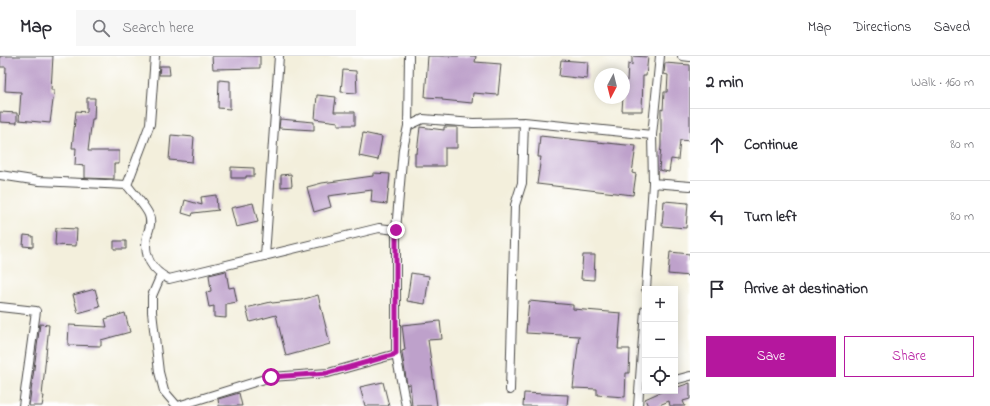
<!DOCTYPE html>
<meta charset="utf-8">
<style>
:root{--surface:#fff;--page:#f7f7f7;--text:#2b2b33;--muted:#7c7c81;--line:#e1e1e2;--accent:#b5179e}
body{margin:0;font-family:"Indie Flower",sans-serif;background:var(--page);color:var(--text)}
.controls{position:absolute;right:12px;bottom:12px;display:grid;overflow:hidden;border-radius:0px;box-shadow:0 2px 10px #0003}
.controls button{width:36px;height:36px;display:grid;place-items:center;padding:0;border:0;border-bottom:1px solid var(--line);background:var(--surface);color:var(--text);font:20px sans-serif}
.compass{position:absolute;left:594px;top:12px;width:36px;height:36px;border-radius:50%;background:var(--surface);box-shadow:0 2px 10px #0003;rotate:187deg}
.stop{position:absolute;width:12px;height:12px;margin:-9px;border:3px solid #b5179e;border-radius:50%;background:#fff}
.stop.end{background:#b5179e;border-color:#fff;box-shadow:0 1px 4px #0008}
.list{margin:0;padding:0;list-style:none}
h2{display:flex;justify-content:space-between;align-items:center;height:52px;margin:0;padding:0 16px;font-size:17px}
h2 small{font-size:13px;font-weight:400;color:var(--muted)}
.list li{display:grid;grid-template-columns:26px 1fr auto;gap:12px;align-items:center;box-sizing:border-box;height:72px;padding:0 16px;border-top:1px solid var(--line)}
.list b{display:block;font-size:15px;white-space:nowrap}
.list em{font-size:13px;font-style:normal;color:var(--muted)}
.actions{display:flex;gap:8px;padding:12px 16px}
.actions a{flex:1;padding:9px 0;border:1px solid var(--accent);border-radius:0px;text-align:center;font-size:14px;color:var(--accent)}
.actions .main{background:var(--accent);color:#fff}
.icon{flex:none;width:22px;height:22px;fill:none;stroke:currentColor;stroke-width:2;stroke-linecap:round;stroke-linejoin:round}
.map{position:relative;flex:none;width:690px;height:350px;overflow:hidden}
header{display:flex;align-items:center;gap:24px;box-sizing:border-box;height:56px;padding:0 20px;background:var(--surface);border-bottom:1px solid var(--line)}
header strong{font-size:19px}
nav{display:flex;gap:22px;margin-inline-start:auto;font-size:14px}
.search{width:280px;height:36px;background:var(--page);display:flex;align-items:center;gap:10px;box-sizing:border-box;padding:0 14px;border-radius:0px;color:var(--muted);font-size:15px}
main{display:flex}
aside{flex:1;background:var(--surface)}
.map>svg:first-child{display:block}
.building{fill:#bea1cb}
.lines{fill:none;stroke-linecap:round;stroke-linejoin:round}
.street-casing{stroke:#494846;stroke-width:10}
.street{stroke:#fff;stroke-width:8}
.route{stroke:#b5179e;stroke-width:5}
</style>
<header>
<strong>Map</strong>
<div class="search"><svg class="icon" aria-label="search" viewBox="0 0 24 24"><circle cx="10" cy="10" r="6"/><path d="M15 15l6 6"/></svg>Search here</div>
<nav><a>Map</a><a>Directions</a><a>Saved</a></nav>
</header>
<main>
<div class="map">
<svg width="690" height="350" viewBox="0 0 690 350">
<rect width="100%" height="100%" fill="#fff"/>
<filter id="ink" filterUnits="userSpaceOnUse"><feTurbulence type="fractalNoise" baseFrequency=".025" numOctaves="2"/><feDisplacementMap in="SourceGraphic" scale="8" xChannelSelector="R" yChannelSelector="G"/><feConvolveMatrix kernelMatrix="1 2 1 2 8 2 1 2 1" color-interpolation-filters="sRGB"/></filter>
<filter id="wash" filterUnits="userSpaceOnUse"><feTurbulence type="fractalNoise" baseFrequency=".012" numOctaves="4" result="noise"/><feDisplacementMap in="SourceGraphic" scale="16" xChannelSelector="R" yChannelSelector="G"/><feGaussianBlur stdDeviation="0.9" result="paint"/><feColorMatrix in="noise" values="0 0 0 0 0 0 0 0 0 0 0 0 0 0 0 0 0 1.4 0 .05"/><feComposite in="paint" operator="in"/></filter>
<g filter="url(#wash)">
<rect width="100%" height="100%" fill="#f3efdc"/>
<g id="blocks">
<path class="building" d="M0,0H53L51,34H54V37L50,67L19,64L21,36L5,35L6,11H0Z
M212,0H260V12L213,13Z
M428,0H476L475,6L501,8L498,39L473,37L472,47L442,44V42L425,41Z
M632,0L648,1L646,20H643L642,55H622L624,25H627L628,8L632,9Z
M561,4L588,6L587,23L559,20Z
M665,7L690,9V85L680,84L678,104L671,103L669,116L659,114L661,90V53L663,54L664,36H667L668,19L664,18Z
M160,10H169L170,19H159Z
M343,14L356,15L357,37L341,36Z
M219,24L230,25V53L218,52Z
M317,39L336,41L334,56H355V69H338V66L315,63Z
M87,42H95L94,63H92L88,95H119V108H114V123L85,122V110L75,109L76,92H72L76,55L87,56Z
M0,56L17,57V67L0,66Z
M280,63L314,66V74L279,72Z
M420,71L444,74V71H457V92H445V110H415V97H417Z
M363,77L382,81L378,104L359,100Z
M171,79L194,81L192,106L169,104Z
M540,80L636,90L632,117L636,118L633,139L537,128L541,101H538Z
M231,111L254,112V120H246V122H231Z
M373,117L390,118L387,148L371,146L372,134L328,140L331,151L314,156L307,131L322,127L373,120Z
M291,118L292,130L281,131V119Z
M216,139L217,153L219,154L193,157L192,160L182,157L185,144L202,149L201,141Z
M664,145L688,147L686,172L662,170Z
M253,147L258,166L236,171L231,152Z
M56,172L77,173L76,190L55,189Z
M24,179L33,180V191L23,190Z
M114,185H126V193H114Z
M670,196L690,198V220L668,218Z
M583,199H595L594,224L581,223Z
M226,215L229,232L234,231L237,246L226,248V262L214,261V250L209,251L206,236L211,235L209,219Z
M411,217L429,220L425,248L407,245Z
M95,233L100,251L78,257L73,239Z
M318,239L330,288L286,300L276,259L250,266L246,252L271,246L272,247L301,244Z
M529,245L573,249V253L621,257L618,293H630L629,317H626L625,341L597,339V333L573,332L579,280L526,277Z
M125,257L130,276L101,284V290L68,289L69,269L107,271L105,263Z
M440,265L442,283L428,284L437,350H412L410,328L407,329L402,297V295L405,294L402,269Z
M40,268L49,269L42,340H44L42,350H29Z
M383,326L389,350H365L360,331Z
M690,327V343L683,345L685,350H670L669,345L657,350H648L645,343L663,335H675V332Z
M239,337L242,350H219L218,343Z
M524,337L568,339L567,350H523Z"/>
</g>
</g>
<g filter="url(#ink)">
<use href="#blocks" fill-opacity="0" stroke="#494846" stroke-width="1"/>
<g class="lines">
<g class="street-casing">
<path id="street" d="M682,0L690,1
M408,70L409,0
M0,119L39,125L127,129C133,137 146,151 149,159C152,167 149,173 147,180C143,200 152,215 169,223L379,172L396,174V298L406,350
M653,127L690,130
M127,129L150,68L155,0
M396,174L403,93L408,70L423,63L473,67L524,66L652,79
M265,200L279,0
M161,219L152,240V256L159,316L164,335L177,350
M646,233L653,127L652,79L660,0
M0,251L36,255L23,350
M675,324L690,320
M510,334L515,149L522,127L524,66
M178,350L271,321L328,317L396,298
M638,350L645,254"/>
</g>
<use href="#street" class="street"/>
</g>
</g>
<g class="lines" filter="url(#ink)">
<path class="route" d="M271,321L328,317L396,298V174"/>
</g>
</svg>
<div class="controls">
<button>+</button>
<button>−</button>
<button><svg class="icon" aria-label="locate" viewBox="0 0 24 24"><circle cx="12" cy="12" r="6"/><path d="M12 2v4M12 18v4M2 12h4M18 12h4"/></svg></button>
</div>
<svg class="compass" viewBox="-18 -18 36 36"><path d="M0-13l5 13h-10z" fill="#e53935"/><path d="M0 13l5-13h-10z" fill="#7c7c81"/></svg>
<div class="stop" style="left:271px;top:321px"></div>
<div class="stop end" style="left:396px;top:174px"></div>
</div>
<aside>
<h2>2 min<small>Walk · 160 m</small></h2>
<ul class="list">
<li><svg class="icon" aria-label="ahead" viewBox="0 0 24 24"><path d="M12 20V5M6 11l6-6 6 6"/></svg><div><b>Continue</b></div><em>80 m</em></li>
<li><svg class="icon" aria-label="left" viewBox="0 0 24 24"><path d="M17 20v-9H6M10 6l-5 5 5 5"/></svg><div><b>Turn left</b></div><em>80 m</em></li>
<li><svg class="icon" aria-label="arrive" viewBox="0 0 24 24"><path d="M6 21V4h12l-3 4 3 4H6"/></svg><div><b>Arrive at destination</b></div></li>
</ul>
<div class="actions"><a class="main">Save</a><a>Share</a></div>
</aside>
</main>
